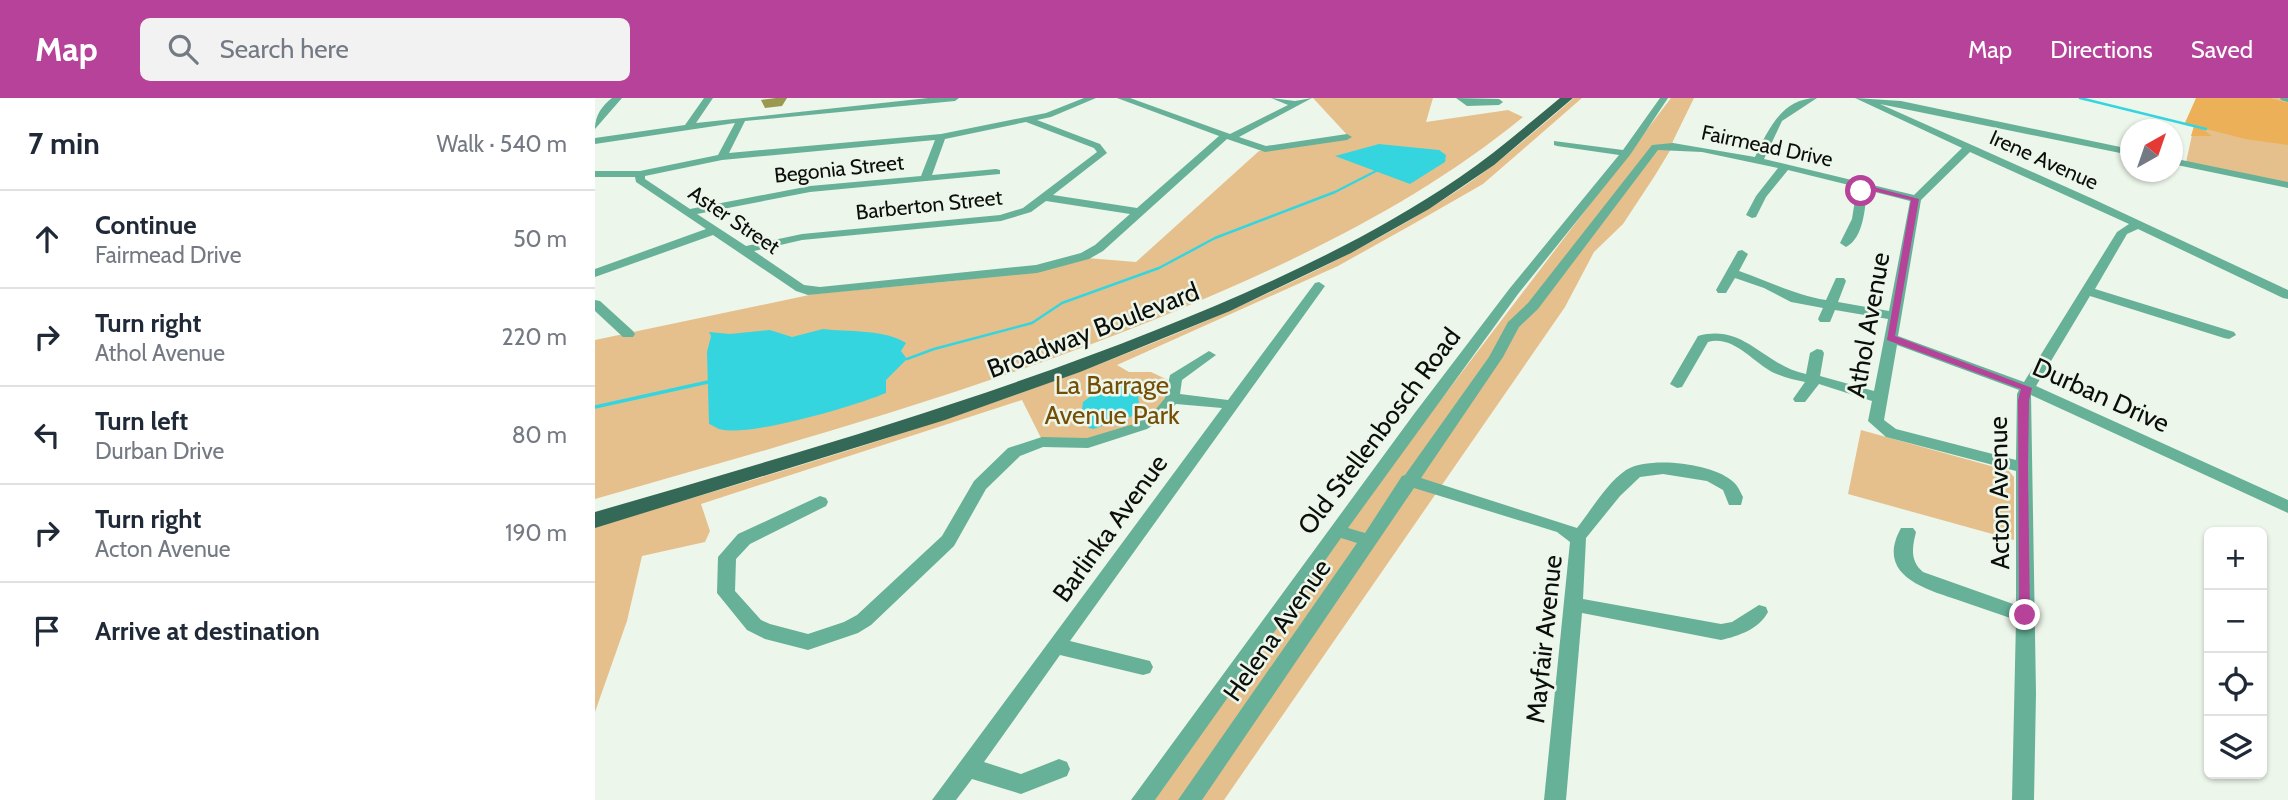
<!DOCTYPE html>
<meta charset="utf-8">
<style>
:root{--surface:#fff;--page:#f2f2f3;--text:#1f2937;--muted:#747a83;--line:#e0e1e3;--accent:#b74299}
body{margin:0;font-family:Cabin,sans-serif;background:var(--page);color:var(--text)}
.controls{position:absolute;right:21px;bottom:21px;display:grid;overflow:hidden;border-radius:10px;box-shadow:0 2px 5px #0004}
.controls button{width:63px;height:63px;display:grid;place-items:center;padding:0;border:0;border-bottom:2px solid var(--line);background:var(--surface);color:var(--text);font:35px sans-serif}
.compass{position:absolute;left:1525px;top:21px;width:63px;height:63px;border-radius:50%;background:var(--surface);box-shadow:0 2px 5px #0004;rotate:40deg}
.stop{position:absolute;width:21px;height:21px;margin:-16px;border:5px solid #b74299;border-radius:50%;background:#fff}
.stop.end{background:#b74299;border-color:#fff;box-shadow:0 2px 7px #0008}
.list{margin:0;padding:0;list-style:none}
h2{display:flex;justify-content:space-between;align-items:center;height:91px;margin:0;padding:0 28px;font-size:30px}
h2 small{font-size:23px;font-weight:400;color:var(--muted)}
.list li{display:grid;grid-template-columns:46px 1fr auto;gap:21px;align-items:center;box-sizing:border-box;height:98px;padding:0 28px;border-top:2px solid var(--line)}
.list b{display:block;font-size:26px;white-space:nowrap}
.list p{margin:0;font-size:23px;white-space:nowrap;color:var(--muted)}
.list em{font-size:23px;font-style:normal;color:var(--muted)}
.icon{flex:none;width:38px;height:38px;fill:none;stroke:currentColor;stroke-width:2;stroke-linecap:round;stroke-linejoin:round}
.map{position:relative;flex:none;width:1693px;height:702px;overflow:hidden}
header{display:flex;align-items:center;gap:42px;box-sizing:border-box;height:98px;padding:0 35px;background:var(--accent);color:#fff}
header strong{font-size:33px}
nav{display:flex;gap:38px;margin-inline-start:auto;font-size:24px}
.search{width:490px;height:63px;background:var(--page);display:flex;align-items:center;gap:18px;box-sizing:border-box;padding:0 24px;border-radius:10px;color:var(--muted);font-size:26px}
main{display:flex}
aside{flex:1;background:var(--surface)}
.map>svg:first-child{display:block}
.green{fill:#e6c08c}
.forest{fill:#ecb158}
.water{fill:#35d5e0}
.lines{fill:none;stroke-linecap:round;stroke-linejoin:round}
.stream-far1{stroke:#35d5e0;stroke-width:2.5}
.stream{stroke:#35d5e0;stroke-width:3.5}
.minor{fill:#67b199;fill-rule:evenodd}
.major{fill:#346857;fill-rule:evenodd}
.shaded-wall{fill:#9b9850}
.route{fill:#b74299}
.labels{text-anchor:middle;stroke-width:5;stroke-linejoin:round;paint-order:stroke}
.far-street-label{font-size:21px;fill:#0b0e0a;stroke:#edf6ea}
.street-label{font-size:26px;fill:#0b0e0a;stroke:#edf6ea}
.park-label{font-size:26px;fill:#744e05;stroke:#edf6ea}
</style>
<header>
<strong>Map</strong>
<div class="search"><svg class="icon" aria-label="search" viewBox="0 0 24 24"><circle cx="10" cy="10" r="6"/><path d="M15 15l6 6"/></svg>Search here</div>
<nav><a>Map</a><a>Directions</a><a>Saved</a></nav>
</header>
<main>
<aside>
<h2>7 min<small>Walk · 540 m</small></h2>
<ul class="list">
<li><svg class="icon" aria-label="ahead" viewBox="0 0 24 24"><path d="M12 20V5M6 11l6-6 6 6"/></svg><div><b>Continue</b><p>Fairmead Drive</p></div><em>50 m</em></li>
<li><svg class="icon" aria-label="right" viewBox="0 0 24 24"><path d="M7 20v-9h11M14 6l5 5-5 5"/></svg><div><b>Turn right</b><p>Athol Avenue</p></div><em>220 m</em></li>
<li><svg class="icon" aria-label="left" viewBox="0 0 24 24"><path d="M17 20v-9H6M10 6l-5 5 5 5"/></svg><div><b>Turn left</b><p>Durban Drive</p></div><em>80 m</em></li>
<li><svg class="icon" aria-label="right" viewBox="0 0 24 24"><path d="M7 20v-9h11M14 6l5 5-5 5"/></svg><div><b>Turn right</b><p>Acton Avenue</p></div><em>190 m</em></li>
<li><svg class="icon" aria-label="arrive" viewBox="0 0 24 24"><path d="M6 21V4h12l-3 4 3 4H6"/></svg><div><b>Arrive at destination</b></div></li>
</ul>
</aside>
<div class="map">
<svg width="1693" height="702" viewBox="0 0 1693 702">
<rect width="100%" height="100%" fill="#edf6ea"/>
<path class="green" d="M718,0H838L831,24L913,12L928,19C839,92 737,145 632,191C428,281 214,340 0,401V242L219,196L358,183L492,160L541,164L664,53L755,40Z
M979,0H987L888,86L820,125L743,168L522,267L534,274H556L573,282L572,300L562,313L535,329L496,341L446,340L427,302L106,406L115,433L110,444L47,458L32,523L0,614V429C198,370 395,313 585,234C686,191 788,144 878,82C913,57 946,28 979,0Z
M1076,0H1099L1078,43L1076,51L1059,79L1028,126L999,154L970,209L629,702H555L838,312Z
M1602,0H1684L1693,3V86L1591,64L1599,28L1590,25Z
M1266,332L1414,373L1419,379V442L1253,396Z"/>
<path class="forest" d="M1601,0H1675L1693,5V47L1650,41L1611,31L1610,33L1617,38H1596L1599,28L1590,25Z"/>
<path class="water" d="M784,46L844,52L851,57L850,64L815,86L740,58Z
M228,231C254,234 289,231 311,245L306,253L312,261L291,282V295C260,308 161,337 129,332C124,332 119,328 114,326L112,254L116,238L114,234L135,236L175,232L197,239Z
M535,284L547,285L549,290L543,294L544,308L541,317L498,331L494,330L486,318L488,304L505,291Z"/>
<g class="lines">
<path class="stream-far1" d="M1485,0L1611,31
M312,261L339,251L437,225L467,205L564,170L620,140L740,94L781,73"/>
<path class="stream" d="M0,309L113,284"/>
<path class="minor" d="M17,0H27L0,31C0,17 7,8 17,0Z
M109,0H118L101,25L333,0H364L360,3L150,23L134,55L346,36L451,15L489,0H501L456,19L442,22L505,46L512,55L458,97L542,110L624,38L522,0H535L635,36L693,7L676,0L700,3L717,0L644,39L671,48L752,36L757,39L752,42L670,54L632,41L508,153L494,161L442,175L213,197L201,193L118,137L0,179V171L111,131L41,84L40,79H0V73H45L123,57L140,25L0,46V40L90,27ZM431,24L499,50L502,54L428,110L405,117L207,136L151,148L102,116L215,94L405,76V72L401,71L337,77L350,41ZM340,42L326,78L215,88L95,111L50,81V78L127,62ZM451,103L535,116L500,147L486,155L441,167L225,189L209,187L159,153L207,142L406,123L436,114Z
M861,0L904,1L908,4L904,7L872,8Z
M1065,0H1073L1035,57L923,196L753,430L770,435L807,378L810,377L894,259L913,224L933,205L1057,47L1078,45L1160,59C1173,32 1187,0 1222,0L1187,23L1169,61L1319,97L1367,50L1260,0L1306,3L1535,51V57L1285,6L1498,101L1693,192V201L1688,200L1543,131L1532,136L1500,191L1639,234L1641,237L1634,241L1629,240L1495,198L1441,288L1693,402V415L1436,297L1441,595L1439,702H1417L1421,522C1402,515 1382,509 1363,502C1329,491 1280,477 1306,430H1318L1321,434C1317,450 1315,463 1328,474L1421,507V373L1291,339L1273,323L1277,303L1224,286L1210,304H1200L1198,301L1210,284C1199,282 1188,279 1177,274C1158,264 1138,237 1113,244L1087,289L1082,290L1075,286L1103,238C1150,225 1169,268 1211,276L1215,255L1222,251L1227,252L1229,255L1225,278L1279,293L1293,221L1240,212L1235,224H1225L1223,221L1228,210L1196,204L1169,190L1140,180L1131,195H1123L1121,192L1143,153L1147,152L1153,156L1144,173C1173,183 1200,197 1231,202L1241,180H1249L1251,183L1243,204L1294,213L1315,103L1272,92C1270,109 1269,140 1251,149L1245,145L1257,121L1262,89L1193,72L1171,99L1161,119L1157,120L1151,117L1161,98L1183,70L1107,54L1063,52L943,211L924,229L908,259L826,380L982,430C997,411 1011,386 1031,372C1054,358 1115,365 1136,382C1142,386 1145,393 1148,399L1146,407H1134L1128,392L1112,383L1068,376L1045,379L1025,398L991,440L988,501L1126,526L1137,524L1164,507L1171,509L1173,514C1164,531 1144,538 1126,542L987,515L971,702H949L975,444L962,434L819,390L607,702H583L762,445L746,440L560,702H536L819,316L915,190L1024,57L962,48L959,47V43L1028,52ZM1375,54L1534,126L1522,134L1429,284L1303,238L1326,102ZM1302,247L1424,292L1422,296L1421,362L1301,331L1289,322Z
M1685,0H1693V4L1686,2Z
M1577,60L1693,84V90L1577,66Z
M724,184L730,188L475,543L555,563L558,569L555,575L548,577L465,557L389,664L426,676L464,661L472,664L475,671L472,678L426,696L377,681L361,702H337L627,310L581,306L567,322L552,331L493,350L448,349L425,358L391,391L359,448L276,527L263,535L213,552L170,541L152,532L122,495L123,459L143,436L225,398L231,400L233,404L231,408L155,446L141,461L140,493L166,522L175,526L213,536L249,524L262,517L347,438L379,383L413,350L447,339L492,340L542,325L557,316L570,300L575,277L614,253L621,257L587,282L585,296L633,302L720,185Z
M0,202L5,203L38,233L40,236L38,239H28L0,213Z"/>
<path class="major" d="M965,0H978L899,67L834,111L756,155L635,213L485,274L350,322L0,430V414C189,359 378,305 561,232C666,190 771,143 865,79C900,55 932,27 965,0Z"/>
</g>
<path class="shaded-wall" d="M181,0H192L187,8L170,10L166,2Z"/>
<path class="route" d="M1267,86L1324,101L1300,238L1437,290L1434,302L1433,369L1435,521H1426L1424,517L1423,302L1426,291L1292,242L1316,102L1270,91L1269,95H1264L1263,88Z"/>
<g class="labels">
<g class="far-street-label">
<text transform="translate(1172 48) rotate(12)" y="7">Fairmead Drive</text>
<text transform="translate(1449 62) rotate(24)" y="7">Irene Avenue</text>
<text transform="translate(244 71) rotate(-6)" y="7">Begonia Street</text>
<text transform="translate(334 107) rotate(-6)" y="7">Barberton Street</text>
<text transform="translate(139 122) rotate(34)" y="7">Aster Street</text>
</g>
<g class="street-label">
<text transform="translate(1273 227) rotate(-80)" y="9">Athol Avenue</text>
<text transform="translate(498 232) rotate(-21)" y="9">Broadway Boulevard</text>
<text transform="translate(1506 297) rotate(24)" y="9">Durban Drive</text>
<text transform="translate(784 333) rotate(-53)" y="9">Old Stellenbosch Road</text>
<text transform="translate(1404 395) rotate(-91)" y="9">Acton Avenue</text>
<text transform="translate(515 430) rotate(-54)" y="9">Barlinka Avenue</text>
<text transform="translate(682 532) rotate(-55)" y="9">Helena Avenue</text>
<text transform="translate(949 541) rotate(-84)" y="9">Mayfair Avenue</text>
</g>
<g class="park-label">
<text x="517" y="296">La Barrage<tspan x="517" dy="30">Avenue Park</tspan></text>
</g>
</g>
</svg>
<div class="controls">
<button>+</button>
<button>−</button>
<button><svg class="icon" aria-label="locate" viewBox="0 0 24 24"><circle cx="12" cy="12" r="6"/><path d="M12 2v4M12 18v4M2 12h4M18 12h4"/></svg></button>
<button><svg class="icon" aria-label="layers" viewBox="0 0 24 24"><path d="M12 4l9 5-9 5-9-5zM3 14l9 5 9-5"/></svg></button>
</div>
<svg class="compass" viewBox="-18 -18 36 36"><path d="M0-13l5 13h-10z" fill="#e53935"/><path d="M0 13l5-13h-10z" fill="#747a83"/></svg>
<div class="stop" style="left:1266px;top:93px"></div>
<div class="stop end" style="left:1430px;top:517px"></div>
</div>
</main>
